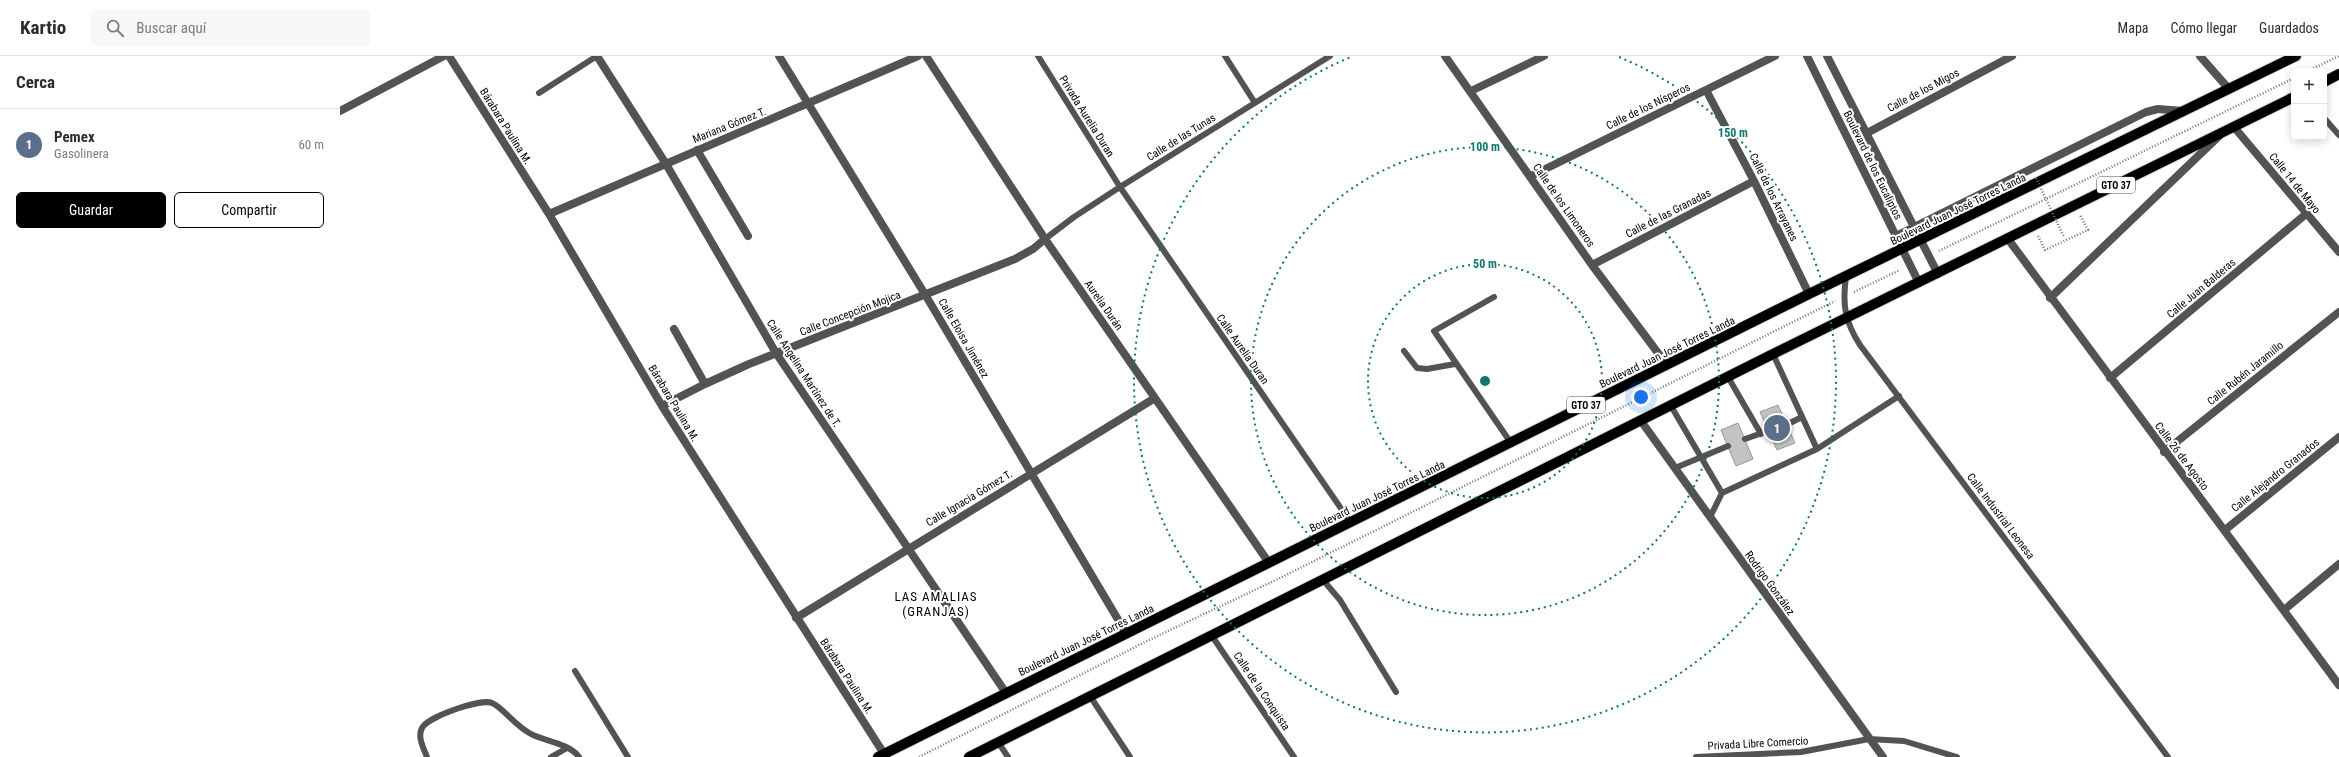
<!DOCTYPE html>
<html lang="es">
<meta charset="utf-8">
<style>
:root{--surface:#fff;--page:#f7f7f7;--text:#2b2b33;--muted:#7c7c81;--line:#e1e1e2;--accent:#000}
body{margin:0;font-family:"Roboto Condensed",sans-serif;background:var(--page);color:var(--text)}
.controls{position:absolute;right:12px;top:12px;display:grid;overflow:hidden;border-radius:6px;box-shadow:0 2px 10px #0003}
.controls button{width:36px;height:36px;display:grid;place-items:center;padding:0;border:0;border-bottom:1px solid var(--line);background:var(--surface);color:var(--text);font:20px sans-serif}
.you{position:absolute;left:1301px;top:341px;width:14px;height:14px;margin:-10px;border:3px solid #fff;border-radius:50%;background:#1a73e8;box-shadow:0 0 0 6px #1a73e833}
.badge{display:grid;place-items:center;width:26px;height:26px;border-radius:50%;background:var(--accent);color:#fff;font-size:13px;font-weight:700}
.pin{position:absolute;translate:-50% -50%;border:2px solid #fff;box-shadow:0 1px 4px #0006}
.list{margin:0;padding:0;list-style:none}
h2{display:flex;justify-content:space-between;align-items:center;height:52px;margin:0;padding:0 16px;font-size:17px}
h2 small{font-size:13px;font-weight:400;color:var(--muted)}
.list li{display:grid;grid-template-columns:26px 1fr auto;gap:12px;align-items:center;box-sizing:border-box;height:72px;padding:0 16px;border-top:1px solid var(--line)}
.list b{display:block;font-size:15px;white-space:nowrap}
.list p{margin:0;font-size:13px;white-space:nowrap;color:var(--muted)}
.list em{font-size:13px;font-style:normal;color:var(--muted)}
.actions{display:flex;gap:8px;padding:12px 16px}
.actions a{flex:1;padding:9px 0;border:1px solid var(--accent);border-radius:6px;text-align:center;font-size:14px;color:var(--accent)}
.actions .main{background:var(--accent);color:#fff}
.icon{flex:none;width:22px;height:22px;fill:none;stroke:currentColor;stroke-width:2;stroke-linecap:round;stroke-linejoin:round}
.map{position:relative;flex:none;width:1999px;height:701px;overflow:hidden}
header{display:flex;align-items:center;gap:24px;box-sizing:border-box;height:56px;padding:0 20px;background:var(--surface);border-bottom:1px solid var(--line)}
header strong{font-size:19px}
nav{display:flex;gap:22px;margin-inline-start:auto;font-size:14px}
.search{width:280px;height:36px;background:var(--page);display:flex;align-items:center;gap:10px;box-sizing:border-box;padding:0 14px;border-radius:6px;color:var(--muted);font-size:15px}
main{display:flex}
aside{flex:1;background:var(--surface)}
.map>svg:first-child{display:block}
.building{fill:#c3c3c3;stroke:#979797}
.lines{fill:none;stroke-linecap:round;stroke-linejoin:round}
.primary-casing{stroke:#dbdbdb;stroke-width:12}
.path{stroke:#757575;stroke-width:2.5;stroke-dasharray:1 2;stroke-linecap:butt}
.service{stroke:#535353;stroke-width:6}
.minor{stroke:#535353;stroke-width:8}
.primary{stroke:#000;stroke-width:10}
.path-bridge{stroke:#757575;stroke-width:2.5;stroke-dasharray:1 2;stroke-linecap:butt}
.ring{fill:none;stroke:#0f766e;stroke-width:2;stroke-dasharray:2 4}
.labels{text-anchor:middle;stroke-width:4;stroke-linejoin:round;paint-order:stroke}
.shield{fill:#fff;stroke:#4c4c4c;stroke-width:1}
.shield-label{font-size:10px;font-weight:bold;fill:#000}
.street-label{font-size:11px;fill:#000;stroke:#fff}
.quarter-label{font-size:13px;letter-spacing:1px;fill:#000;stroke:#fff}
.centre{fill:#0f766e;stroke:#fff;stroke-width:2}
.ring-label{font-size:12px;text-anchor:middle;font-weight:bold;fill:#0f766e;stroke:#fff;stroke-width:4;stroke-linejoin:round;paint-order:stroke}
</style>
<header>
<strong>Kartio</strong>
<div class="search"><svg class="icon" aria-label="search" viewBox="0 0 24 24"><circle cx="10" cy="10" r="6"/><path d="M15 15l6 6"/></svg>Buscar aquí</div>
<nav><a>Mapa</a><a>Cómo llegar</a><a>Guardados</a></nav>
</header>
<main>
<aside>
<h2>Cerca<small></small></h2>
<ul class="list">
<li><span class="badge" style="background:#5c6f8a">1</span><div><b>Pemex</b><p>Gasolinera</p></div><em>60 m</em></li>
</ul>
<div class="actions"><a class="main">Guardar</a><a>Compartir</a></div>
</aside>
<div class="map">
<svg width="1999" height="701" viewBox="0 0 1999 701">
<rect width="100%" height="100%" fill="#fff"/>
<path class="building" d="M1438,349L1455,387L1437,394L1420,356Z
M1398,367L1413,403L1396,410L1381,374Z"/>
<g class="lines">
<g class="primary-casing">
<path id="primary" d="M1984,26L1999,18
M538,701L1469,238L1956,0
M629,701L1433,298L1954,41"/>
</g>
<path class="path" d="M1968,15L1999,0
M1698,180L1705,194L1748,174L1740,159
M1599,195L1954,22
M1514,236L1560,214
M579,701L805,586L940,522L1495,245"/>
<path class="service" d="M698,0L780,131L1011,467
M885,0L915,47
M199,37L257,0
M1984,62L1999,79
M705,183L734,161L780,131L990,0
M1506,221C1502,248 1505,266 1520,289L1828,701
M1154,241L1094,275L1171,387
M1064,295L1077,312L1087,313L1115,308
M1388,321L1421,378
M1331,350L1382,437L1477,393L1433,298
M1446,369L1462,361
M1405,383L1428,375
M1477,393L1559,340
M1335,412L1388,390
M1370,461L1382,437
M983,524L1000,544L1056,636
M872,580L954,701
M235,615L288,701
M750,640L790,701
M658,686L668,701
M87,701C84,693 77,681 82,672C87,661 141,642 152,647C164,652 175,671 193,679C206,685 230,688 239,701
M211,701L227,692
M1356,701L1461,696L1529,683L1564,685L1617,701"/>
<path class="minor" d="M109,0L209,158L322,350L546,701
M257,0L326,108L436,297L666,637
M439,0L586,240L786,577
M586,0L705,183L929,507
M1105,0L1252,209L1327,309
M1467,0L1579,227
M1487,0L1598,218
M1860,0L1888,32
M1366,34L1414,125L1469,238
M1131,35L1204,0
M0,55L104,0
M1894,71L1999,196
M1527,77L1672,0
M357,94L408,180
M1191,120L1435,0
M209,158L578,0
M1556,180L1806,56L1818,53L1843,55
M1668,183L1999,629
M1252,209L1414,125
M1710,242L1879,80
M334,273L365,328
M1770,322L1966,158
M322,350L365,328L409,308L675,203L693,193L705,183
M1301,365L1543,701
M1824,396L1999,256
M1885,474L1999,381
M1944,554L1999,508
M456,562L815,342"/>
<use href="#primary" class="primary"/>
<path class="path-bridge" d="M1696,122L1724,181"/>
</g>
<g class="ring">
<circle cx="1145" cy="325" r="117"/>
<circle cx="1145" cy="325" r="234"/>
<path d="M1279 1A351 351 0 1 1 1011 1"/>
</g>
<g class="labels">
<g class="shield">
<rect x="1757" y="121" width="38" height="16" rx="3"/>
<rect x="1227" y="341" width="38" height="16" rx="3"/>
</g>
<g class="shield-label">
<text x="1776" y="133">GTO 37</text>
<text x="1246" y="353">GTO 37</text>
</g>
<g class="street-label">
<text transform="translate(1583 34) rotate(-28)" y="4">Calle de los Migos</text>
<text transform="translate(1308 50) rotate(-26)" y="4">Calle de los Nísperos</text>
<text transform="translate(747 60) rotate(58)" y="4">Privada Aurelia Duran</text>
<text transform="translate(389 69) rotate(-22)" y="4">Mariana Gómez T.</text>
<text transform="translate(166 70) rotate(58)" y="4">Bárabara Paulina M.</text>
<text transform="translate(841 81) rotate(-32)" y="4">Calle de las Tunas</text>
<text transform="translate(1533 109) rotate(64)" y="4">Boulevard de los Eucaliptos</text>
<text transform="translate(1955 127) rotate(51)" y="4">Calle 14 de Mayo</text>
<text transform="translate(1434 141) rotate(64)" y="4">Calle de los Arrayanes</text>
<text transform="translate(1224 149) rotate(55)" y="4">Calle de los Limoneros</text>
<text transform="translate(1618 153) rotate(-26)" y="4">Boulevard Juan José Torres Landa</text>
<text transform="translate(1328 157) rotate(-27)" y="4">Calle de las Granadas</text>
<text transform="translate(1861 232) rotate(-40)" y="4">Calle Juan Balderas</text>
<text transform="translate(764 249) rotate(55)" y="4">Aurelia Durán</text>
<text transform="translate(510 257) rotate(-21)" y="4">Calle Concepción Mojica</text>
<text transform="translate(624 282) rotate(60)" y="4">Calle Eloisa Jiménez</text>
<text transform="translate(903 293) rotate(55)" y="4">Calle Aurelia Duran</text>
<text transform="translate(1327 296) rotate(-26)" y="4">Boulevard Juan José Torres Landa</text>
<text transform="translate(464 317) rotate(57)" y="4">Calle Angelina Martínez de T.</text>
<text transform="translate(1905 317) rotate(-39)" y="4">Calle Rubén Jaramillo</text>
<text transform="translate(334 347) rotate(59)" y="4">Bárabara Paulina M.</text>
<text transform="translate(1842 400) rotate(53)" y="4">Calle 26 de Agosto</text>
<text transform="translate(1935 419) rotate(-39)" y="4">Calle Alejandro Granados</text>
<text transform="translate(1037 440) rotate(-26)" y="4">Boulevard Juan José Torres Landa</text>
<text transform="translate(629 442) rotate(-31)" y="4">Calle Ignacia Gómez T.</text>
<text transform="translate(1661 460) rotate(53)" y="4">Calle Industrial Leonesa</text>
<text transform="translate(1430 527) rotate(54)" y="4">Rodrigo González</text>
<text transform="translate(746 584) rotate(-26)" y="4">Boulevard Juan José Torres Landa</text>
<text transform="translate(507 620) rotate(57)" y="4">Bárabara Paulina M.</text>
<text transform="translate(922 635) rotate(56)" y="4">Calle de la Conquista</text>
<text transform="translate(1418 687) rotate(-3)" y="4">Privada Libre Comercio</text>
</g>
<g class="quarter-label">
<text x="596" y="545">LAS AMALIAS<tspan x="596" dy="15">(GRANJAS)</tspan></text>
</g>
</g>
<circle cx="1145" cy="325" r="6" class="centre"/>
<g class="ring-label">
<text x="1393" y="81">150 m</text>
<text x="1145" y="95">100 m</text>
<text x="1145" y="212">50 m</text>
</g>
</svg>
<div class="controls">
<button>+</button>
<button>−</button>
</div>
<div class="you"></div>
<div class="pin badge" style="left:1437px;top:372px;background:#5c6f8a">1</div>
</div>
</main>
